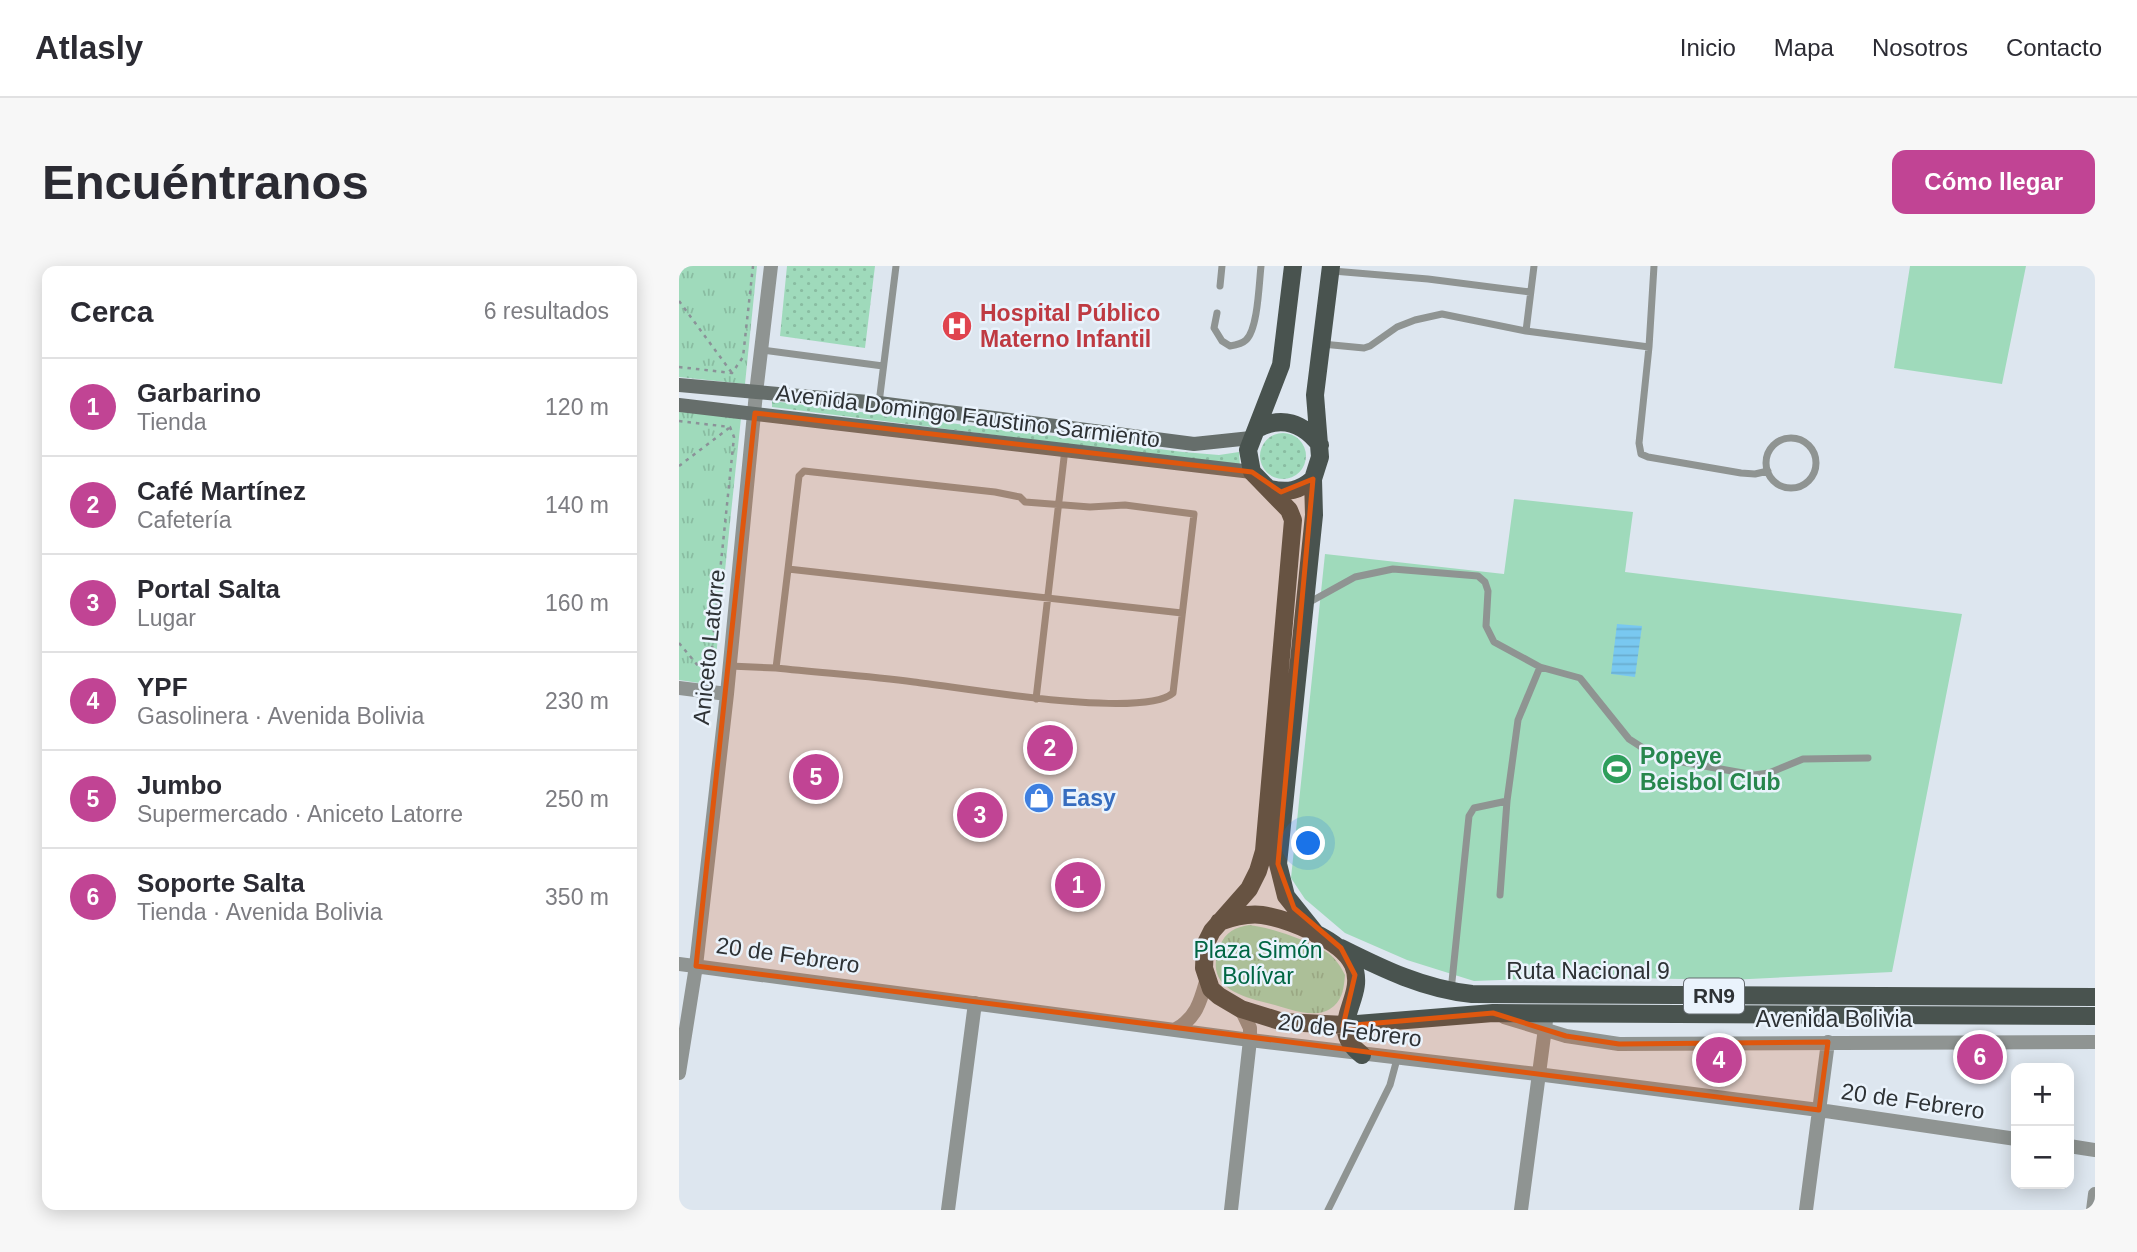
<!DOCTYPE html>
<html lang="es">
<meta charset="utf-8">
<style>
:root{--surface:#fff;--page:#f7f7f7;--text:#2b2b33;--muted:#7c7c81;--line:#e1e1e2;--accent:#c14494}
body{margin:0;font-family:Arial,sans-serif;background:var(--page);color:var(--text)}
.controls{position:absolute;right:21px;bottom:21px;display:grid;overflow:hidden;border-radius:14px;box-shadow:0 4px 18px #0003}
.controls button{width:63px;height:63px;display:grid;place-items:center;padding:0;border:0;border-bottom:2px solid var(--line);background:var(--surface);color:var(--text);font:35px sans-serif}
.you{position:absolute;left:630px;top:578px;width:24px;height:24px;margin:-18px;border:5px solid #fff;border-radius:50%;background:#1a73e8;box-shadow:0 0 0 10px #1a73e833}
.badge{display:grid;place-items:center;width:46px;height:46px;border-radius:50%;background:var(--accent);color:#fff;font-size:23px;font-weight:700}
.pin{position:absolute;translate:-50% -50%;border:4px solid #fff;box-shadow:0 2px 7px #0006}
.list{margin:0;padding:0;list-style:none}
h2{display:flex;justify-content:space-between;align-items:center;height:91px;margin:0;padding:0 28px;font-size:30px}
h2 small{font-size:23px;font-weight:400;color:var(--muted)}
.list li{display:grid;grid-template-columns:46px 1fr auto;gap:21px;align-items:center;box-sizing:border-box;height:98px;padding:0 28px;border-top:2px solid var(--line)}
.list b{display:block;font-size:26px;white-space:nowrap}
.list p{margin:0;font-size:23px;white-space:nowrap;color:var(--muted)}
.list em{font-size:23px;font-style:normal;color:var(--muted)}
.map{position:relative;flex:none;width:1416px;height:944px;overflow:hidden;border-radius:14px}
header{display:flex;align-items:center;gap:42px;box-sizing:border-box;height:98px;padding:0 35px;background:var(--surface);border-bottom:2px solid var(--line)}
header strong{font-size:33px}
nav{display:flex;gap:38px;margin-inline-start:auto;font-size:24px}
.intro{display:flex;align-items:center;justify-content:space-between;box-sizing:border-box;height:168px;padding:0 42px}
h1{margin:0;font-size:49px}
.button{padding:18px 32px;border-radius:14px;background:var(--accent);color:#fff;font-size:24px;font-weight:700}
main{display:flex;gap:42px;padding:0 42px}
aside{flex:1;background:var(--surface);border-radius:14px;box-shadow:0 4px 18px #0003}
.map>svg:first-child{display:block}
.grass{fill:url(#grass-dots)}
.park{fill:url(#park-tufts)}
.pitch{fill:#9fdabb}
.water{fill:url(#water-rules)}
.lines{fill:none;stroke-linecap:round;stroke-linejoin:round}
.path{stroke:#8b9298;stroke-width:2.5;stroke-dasharray:3.5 5;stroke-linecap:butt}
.service{stroke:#8f9492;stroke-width:7}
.minor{stroke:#8f9492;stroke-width:14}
.tertiary{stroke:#8f9492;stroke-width:14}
.secondary{stroke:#666e6b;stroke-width:14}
.primary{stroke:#49534f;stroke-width:18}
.marked{fill:#df570e;fill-opacity:0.2;stroke:#df570e;stroke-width:5;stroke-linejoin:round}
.labels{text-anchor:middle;stroke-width:5;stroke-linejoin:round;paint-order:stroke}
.shield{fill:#eaf3fc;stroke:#666c71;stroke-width:2}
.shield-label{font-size:21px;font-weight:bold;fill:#2e3235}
.health-label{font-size:23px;font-weight:bold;fill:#be3a42;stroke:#eaf3fc;text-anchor:start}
.street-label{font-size:23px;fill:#2e3235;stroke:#eaf3fc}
.leisure-label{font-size:23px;font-weight:bold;fill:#27864d;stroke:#eaf3fc;text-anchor:start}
.shop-label{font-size:23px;font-weight:bold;fill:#366cbe;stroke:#eaf3fc;text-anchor:start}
.park-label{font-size:23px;fill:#006643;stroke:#eaf3fc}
</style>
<header>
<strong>Atlasly</strong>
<nav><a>Inicio</a><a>Mapa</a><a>Nosotros</a><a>Contacto</a></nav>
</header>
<div class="intro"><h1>Encuéntranos</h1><a class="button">Cómo llegar</a></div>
<main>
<aside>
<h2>Cerca<small>6 resultados</small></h2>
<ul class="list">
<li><span class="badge">1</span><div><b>Garbarino</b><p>Tienda</p></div><em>120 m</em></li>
<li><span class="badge">2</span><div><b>Café Martínez</b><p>Cafetería</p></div><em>140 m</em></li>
<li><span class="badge">3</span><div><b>Portal Salta</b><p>Lugar</p></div><em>160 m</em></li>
<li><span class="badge">4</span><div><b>YPF</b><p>Gasolinera · Avenida Bolivia</p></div><em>230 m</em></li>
<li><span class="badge">5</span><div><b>Jumbo</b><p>Supermercado · Aniceto Latorre</p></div><em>250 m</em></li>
<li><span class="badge">6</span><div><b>Soporte Salta</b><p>Tienda · Avenida Bolivia</p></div><em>350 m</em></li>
</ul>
</aside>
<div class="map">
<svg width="1416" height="944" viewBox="0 0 1416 944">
<defs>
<pattern id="grass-dots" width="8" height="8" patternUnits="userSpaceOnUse" patternTransform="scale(1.75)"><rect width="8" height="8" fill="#9fdabb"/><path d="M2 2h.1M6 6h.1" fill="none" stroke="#89bca1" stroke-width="1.8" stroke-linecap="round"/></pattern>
<pattern id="park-tufts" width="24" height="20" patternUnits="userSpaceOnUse" patternTransform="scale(1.75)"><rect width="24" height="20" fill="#9fdabb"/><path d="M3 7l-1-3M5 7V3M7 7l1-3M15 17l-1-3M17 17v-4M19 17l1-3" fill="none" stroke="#89bca1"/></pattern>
<pattern id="water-rules" width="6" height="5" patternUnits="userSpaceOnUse" patternTransform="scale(1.75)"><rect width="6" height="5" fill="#79c8f0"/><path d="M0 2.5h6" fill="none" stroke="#69acce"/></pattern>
</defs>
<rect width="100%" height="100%" fill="#dde6ef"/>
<path class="grass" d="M108,0H196L186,82L101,70Z
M93,135L504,186L540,189L560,186L561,200L93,141Z
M581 190a23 23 0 1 1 46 0a23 23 0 1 1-46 0Z"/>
<path class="park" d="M0,0H78L66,118L0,111Z
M0,145L62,152L34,419L0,414Z
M570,659C590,661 632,675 649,687C657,693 662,701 666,709C665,720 664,732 655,740C638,755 611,743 592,738C561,730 524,721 541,680C546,666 557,661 570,659Z"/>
<path class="pitch" d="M1231,0H1347L1323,118L1215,102Z
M835,233L954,246L946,306L1283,348L1213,706L1050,714L905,711L795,715L728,694L666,667L626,633L612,612L646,288L825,308Z"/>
<path class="water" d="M938,358L963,360L956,411L932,408Z"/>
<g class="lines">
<path class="path" d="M0,35L53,107
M0,101L53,107L64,91L74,0
M0,155L51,161L55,171L30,412
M0,200L50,162
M0,377L30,413"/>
<path class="service" d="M975,0L970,81L960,177L962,188L969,191L1062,207L1076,208L1089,205
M654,5L749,13L851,26
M541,20L543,0
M538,47L535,62L543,75L551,80C557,79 563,78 567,74C579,63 580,17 582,0
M847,65L855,0
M643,78L685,82L691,80L718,61L736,54L763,48L847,65L970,81
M83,84L204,100
M200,137L217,0
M1087 197a25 25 0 1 1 50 0a25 25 0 1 1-50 0Z
M629,337L676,311L714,303L799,310L806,316L809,325L807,360L815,376L861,401L901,412L950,473L964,482L992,494L1075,509L1090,507L1124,493L1189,492
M51,400L97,402L109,303L503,347
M97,402C143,407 189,410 235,416C281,421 463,454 494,427L515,248L446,239L411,241L346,236L341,231L316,226L125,205L120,210L109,303
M357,433L386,183
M821,629L828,535L839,454L861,401
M772,725L790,550L795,542L828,535
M649,944L711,819L718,793"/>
<path class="minor" d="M0,422L48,428
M0,698L571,774L858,808L1140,844L1337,873
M825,751L887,770L940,778L1416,776
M497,763C518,752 522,733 528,712
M0,807L17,700L48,428L77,127L92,0
M1390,880L1416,884
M269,944L296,737
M1127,944L1149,776
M1414,944L1416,928"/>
<path class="tertiary" d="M552,944L571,774V762L562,743
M842,944L868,747"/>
<path class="secondary" d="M0,119L200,137L515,178L572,172
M0,139L573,206"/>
<path class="primary" d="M614,0L602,99L569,184L573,206L610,244L614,254L585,585L579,605L570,623L533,665L526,679L525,702L532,723L540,730L562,743L604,756L666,759L814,747L1416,750
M578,163C603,149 624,157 641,179
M591,223C609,227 620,225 634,213
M540,656C554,651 568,647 583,649C609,653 663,674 674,699C689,733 644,759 683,789
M639,670L607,630L599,598L635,249L634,213L641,191L636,129L652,0
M662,682C704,703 745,723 793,728L1416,731"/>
</g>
<path class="marked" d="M76,147L573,206L602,226L634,213L599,598L615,642L662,682L676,709L664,760L814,747L887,770L940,778L1149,776L1140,844L17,700Z"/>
<defs>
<g id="hospital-disc" transform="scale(1.575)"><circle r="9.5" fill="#e0444e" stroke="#eaf3fc"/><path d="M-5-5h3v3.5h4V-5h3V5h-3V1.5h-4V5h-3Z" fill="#fff"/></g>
<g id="stadium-disc" transform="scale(1.575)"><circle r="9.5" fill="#2e9e5b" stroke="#eaf3fc"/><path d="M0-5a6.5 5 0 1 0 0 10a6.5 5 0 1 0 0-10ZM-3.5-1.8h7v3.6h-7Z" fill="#fff"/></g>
<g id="shop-disc" transform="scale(1.575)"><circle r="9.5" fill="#3f7fe0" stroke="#eaf3fc"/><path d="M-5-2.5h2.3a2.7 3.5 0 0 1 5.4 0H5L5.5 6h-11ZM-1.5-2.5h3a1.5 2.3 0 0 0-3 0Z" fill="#fff"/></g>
</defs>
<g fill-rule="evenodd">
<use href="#hospital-disc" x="278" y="60"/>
<use href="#stadium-disc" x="938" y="503"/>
<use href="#shop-disc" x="360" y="532"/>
</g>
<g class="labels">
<rect class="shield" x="1005" y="712.5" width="60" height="35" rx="5"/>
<g class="shield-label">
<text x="1035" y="737">RN9</text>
</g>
<g class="health-label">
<text x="301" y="55">Hospital Público<tspan x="301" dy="26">Materno Infantil</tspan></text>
</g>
<g class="street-label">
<text transform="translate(289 150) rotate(7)" y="8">Avenida Domingo Faustino Sarmiento</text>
<text transform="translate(30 381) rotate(-84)" y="8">Aniceto Latorre</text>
<text transform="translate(109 689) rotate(8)" y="8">20 de Febrero</text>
<text x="909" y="713">Ruta Nacional 9</text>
<text x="1155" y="761">Avenida Bolivia</text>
<text transform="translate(671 764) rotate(7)" y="8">20 de Febrero</text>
<text transform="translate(1234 835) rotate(8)" y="8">20 de Febrero</text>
</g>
<g class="leisure-label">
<text x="961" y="498">Popeye<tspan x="961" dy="26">Beisbol Club</tspan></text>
</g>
<g class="shop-label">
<text x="383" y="540">Easy</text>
</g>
<g class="park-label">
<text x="579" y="692">Plaza Simón<tspan x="579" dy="26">Bolívar</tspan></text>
</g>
</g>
</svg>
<div class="controls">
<button>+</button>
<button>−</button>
</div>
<div class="you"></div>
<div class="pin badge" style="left:399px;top:619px">1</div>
<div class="pin badge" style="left:371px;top:482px">2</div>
<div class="pin badge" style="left:301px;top:549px">3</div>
<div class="pin badge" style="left:1040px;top:794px">4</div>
<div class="pin badge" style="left:137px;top:511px">5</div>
<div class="pin badge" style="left:1301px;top:791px">6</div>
</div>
</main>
